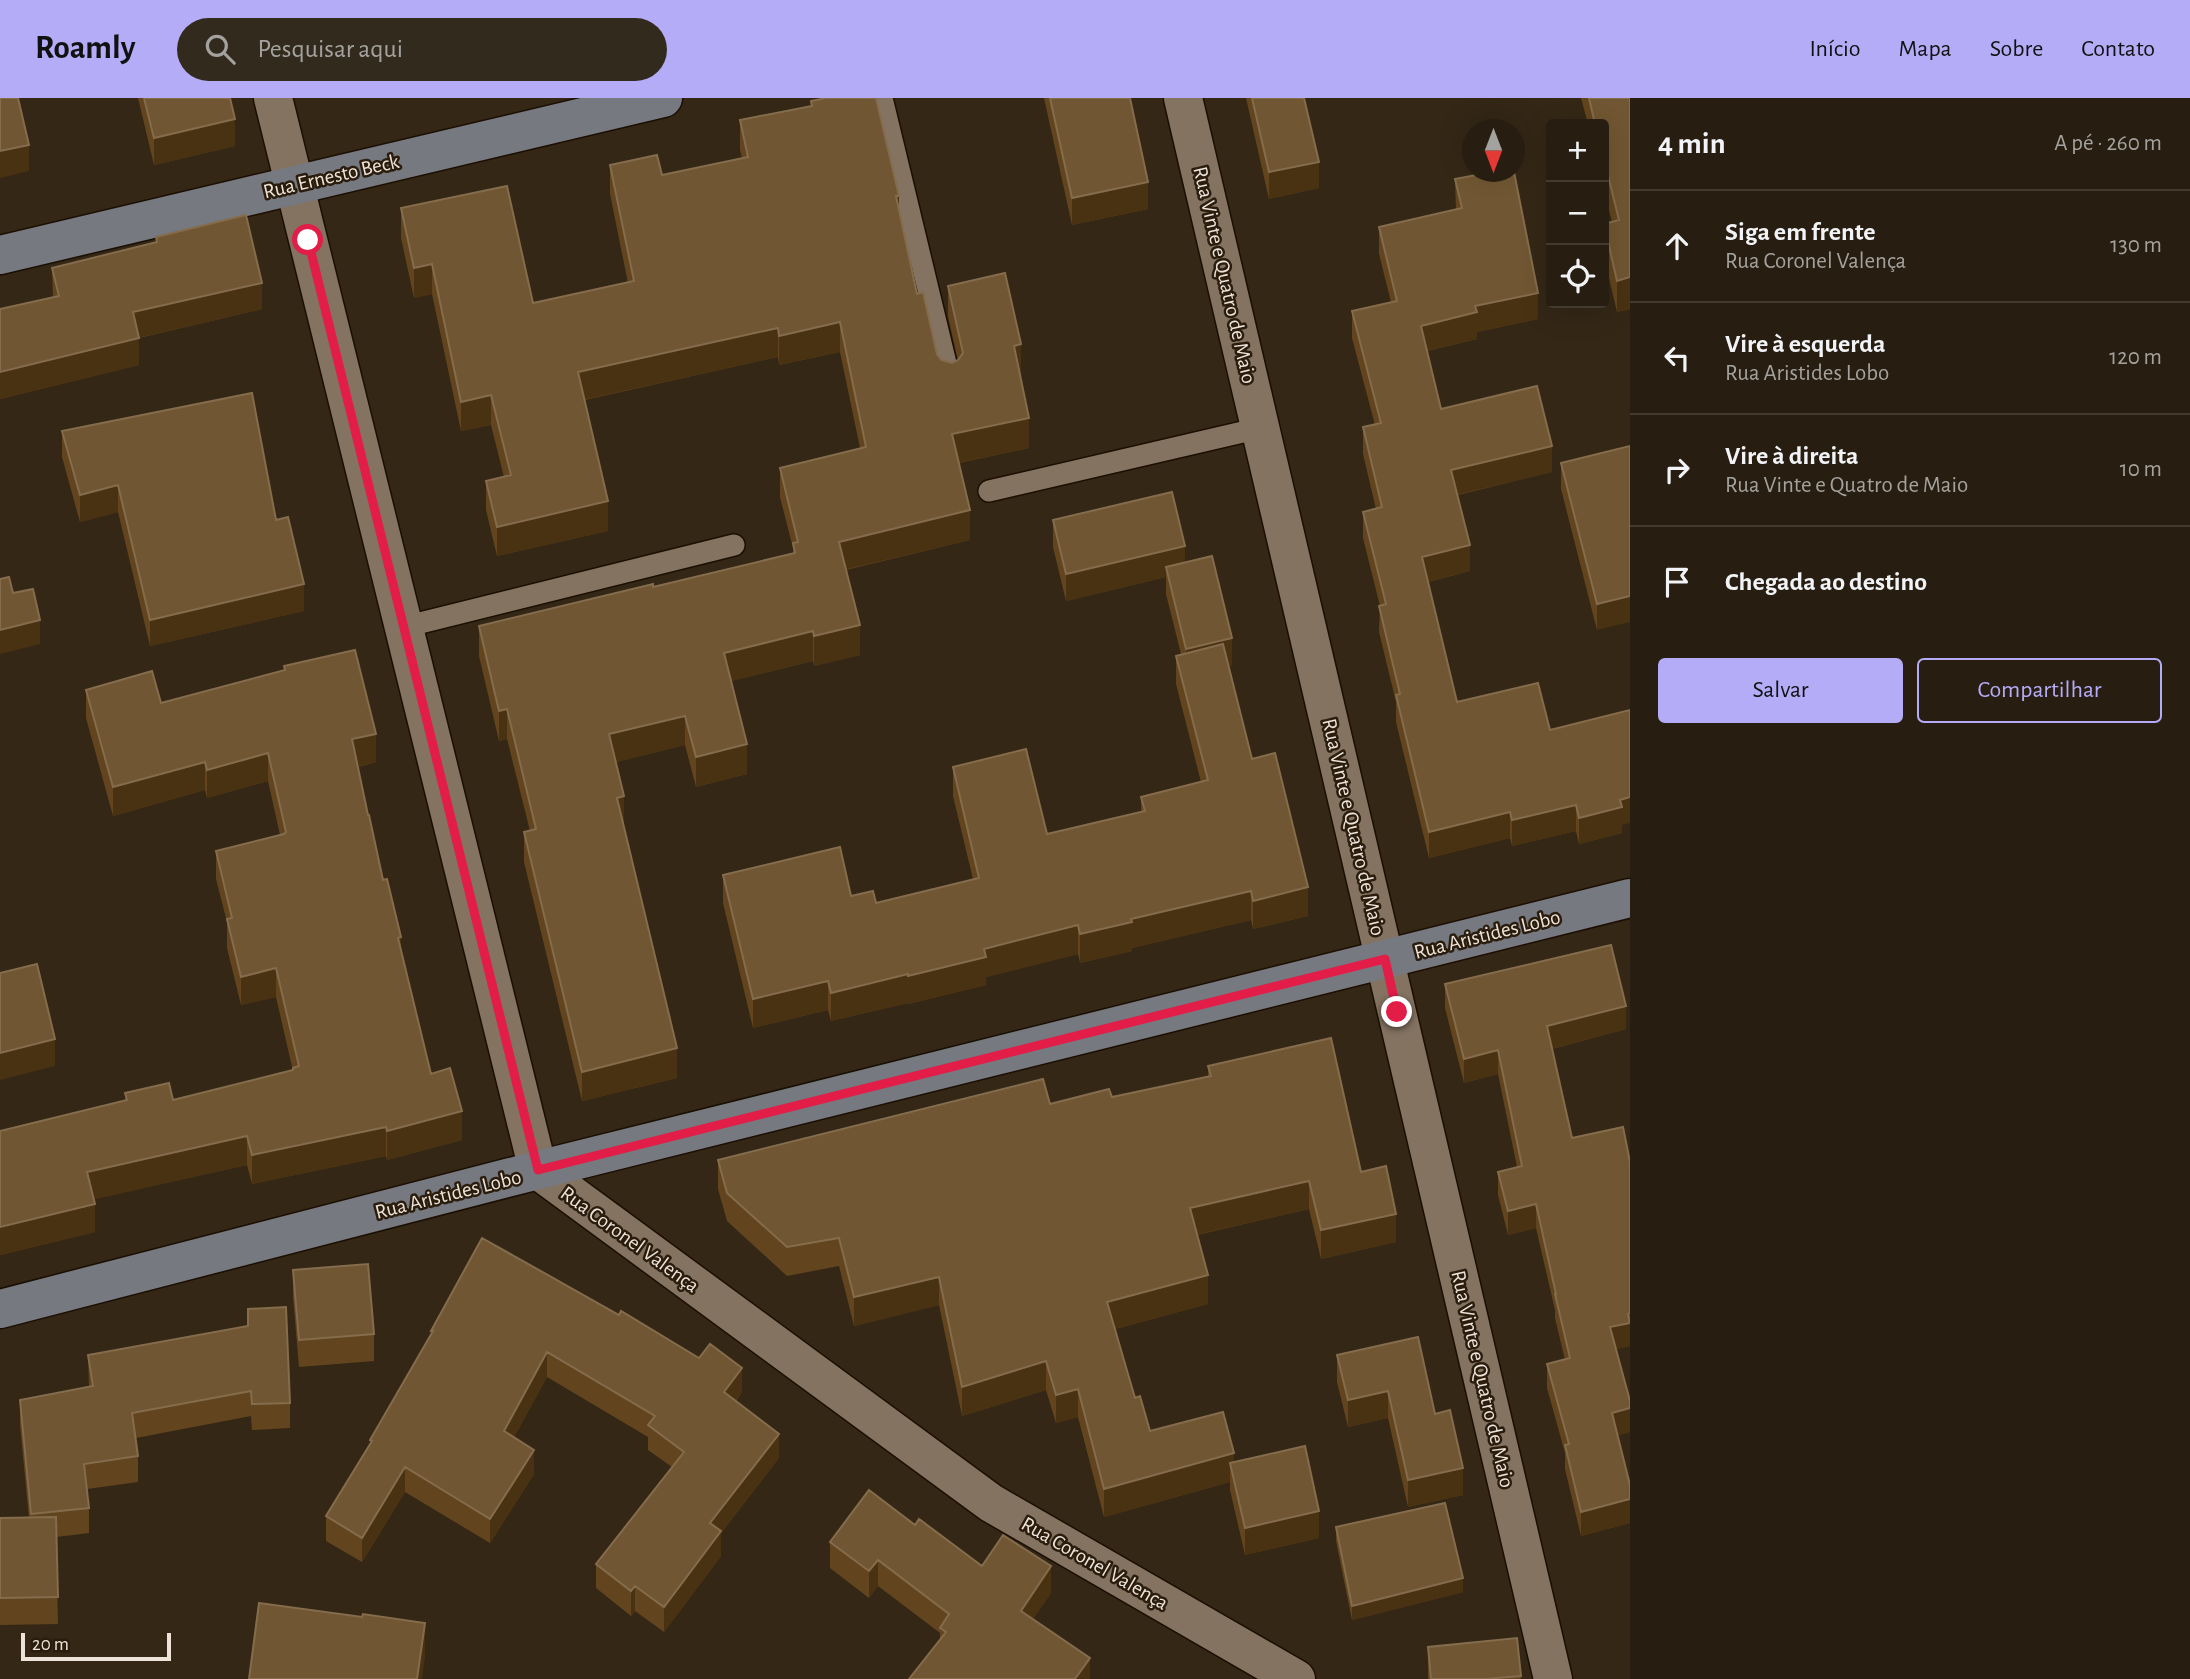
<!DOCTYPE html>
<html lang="pt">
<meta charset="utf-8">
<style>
:root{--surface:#271d10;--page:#332a1e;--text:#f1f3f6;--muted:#a4a29f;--line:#433b30;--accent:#b5acf8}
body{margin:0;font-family:"Alegreya Sans",sans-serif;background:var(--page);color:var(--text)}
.controls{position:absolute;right:21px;top:21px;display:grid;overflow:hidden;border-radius:7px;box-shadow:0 7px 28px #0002}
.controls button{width:63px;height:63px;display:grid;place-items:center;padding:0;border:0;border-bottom:2px solid var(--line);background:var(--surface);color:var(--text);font:35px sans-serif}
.compass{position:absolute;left:1462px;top:21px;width:63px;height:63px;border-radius:50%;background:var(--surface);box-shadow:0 7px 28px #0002;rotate:180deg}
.scale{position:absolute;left:21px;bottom:18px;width:150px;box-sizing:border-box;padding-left:7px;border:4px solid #ede3d9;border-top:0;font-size:19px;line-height:24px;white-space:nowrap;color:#ede3d9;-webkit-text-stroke:5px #2a1d0d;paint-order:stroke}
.stop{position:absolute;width:21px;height:21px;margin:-16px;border:5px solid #e11d48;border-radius:50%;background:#fff}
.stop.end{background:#e11d48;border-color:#fff;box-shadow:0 2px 7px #0008}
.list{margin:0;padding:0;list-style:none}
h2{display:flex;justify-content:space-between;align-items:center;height:91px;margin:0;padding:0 28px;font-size:30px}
h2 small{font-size:23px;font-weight:400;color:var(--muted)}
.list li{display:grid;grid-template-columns:46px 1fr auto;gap:21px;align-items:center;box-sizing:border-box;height:112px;padding:0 28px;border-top:2px solid var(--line)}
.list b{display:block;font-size:26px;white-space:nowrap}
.list p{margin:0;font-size:23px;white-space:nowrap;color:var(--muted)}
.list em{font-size:23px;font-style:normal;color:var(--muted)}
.actions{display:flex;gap:14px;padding:21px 28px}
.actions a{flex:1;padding:16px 0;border:2px solid var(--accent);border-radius:7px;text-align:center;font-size:24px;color:var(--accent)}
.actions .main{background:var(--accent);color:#111}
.icon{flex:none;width:38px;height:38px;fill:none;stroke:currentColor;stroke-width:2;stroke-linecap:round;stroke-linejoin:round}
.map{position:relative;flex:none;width:1630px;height:1581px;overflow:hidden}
header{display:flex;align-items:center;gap:42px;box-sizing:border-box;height:98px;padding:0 35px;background:var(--accent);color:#111}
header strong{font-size:33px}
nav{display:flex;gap:38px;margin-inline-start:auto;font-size:24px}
.search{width:490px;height:63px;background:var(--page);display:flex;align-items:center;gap:18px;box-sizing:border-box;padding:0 24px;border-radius:38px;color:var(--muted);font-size:26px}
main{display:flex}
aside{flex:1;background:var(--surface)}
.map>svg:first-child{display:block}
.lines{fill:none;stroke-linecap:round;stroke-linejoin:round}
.lane-casing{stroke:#1b0f02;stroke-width:24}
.street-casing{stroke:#1b0f02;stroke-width:41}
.secondary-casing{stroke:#1b0f02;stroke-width:41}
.lane{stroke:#847361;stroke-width:21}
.street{stroke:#847361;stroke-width:38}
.secondary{stroke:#767980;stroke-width:38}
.wall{fill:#62451e}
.shaded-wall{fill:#493212}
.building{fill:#705632;stroke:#846c4c;stroke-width:2}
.route{stroke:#e11d48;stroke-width:9}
.labels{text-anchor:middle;stroke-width:5;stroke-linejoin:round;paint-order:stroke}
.street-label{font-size:21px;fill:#ede3d9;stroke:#2a1d0d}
</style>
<header>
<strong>Roamly</strong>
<div class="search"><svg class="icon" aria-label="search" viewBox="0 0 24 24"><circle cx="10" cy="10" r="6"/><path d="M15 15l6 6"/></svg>Pesquisar aqui</div>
<nav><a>Início</a><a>Mapa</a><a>Sobre</a><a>Contato</a></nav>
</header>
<main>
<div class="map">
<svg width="1630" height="1581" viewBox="0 0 1630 1581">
<rect width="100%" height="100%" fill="#342716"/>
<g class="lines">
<g class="lane-casing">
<path id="lane" d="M882,0L950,282
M989,393L1260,330
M404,529L734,447"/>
</g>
<g class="street-casing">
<path id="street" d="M273,0L538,1072L991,1405L1296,1581
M1183,0L1553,1581"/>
</g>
<g class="secondary-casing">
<path id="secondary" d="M0,157L663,0
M0,1211L538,1072L1630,800"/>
</g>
<use href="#lane" class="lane"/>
<use href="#street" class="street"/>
<use href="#secondary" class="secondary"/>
</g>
<path class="wall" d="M138,0H230L235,48L154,67Z
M1044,0H1130L1148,111L1072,127Z
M1246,0H1304L1319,90L1269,101Z
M1581,0H1630V211L1617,214L1604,159V126L1612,124L1604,92V26H1588Z
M811,3L899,114L917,196L937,256L941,262L952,265L958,263L948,218V188L1021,276H1020L1029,350L959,365L970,442L846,472L860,557L814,568L813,563L731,583L747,676L696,689L685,647L616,664L623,728L677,980L582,1003L524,764V734L530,733L507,641L499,643L479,558V528L653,489L793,455V450L780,399V370L860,350L840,254L779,267L778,259L585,302L608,433L497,458L486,412V383L504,379L491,327L461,333L432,196L414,200L401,140V110L533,205L628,185L610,96V67L662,77L742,60L740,52V22L811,8Z
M1455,81L1538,221L1477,234V241L1427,253L1441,311L1552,374L1458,397L1470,473L1428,484L1457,604L1550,632L1622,727V735L1579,746L1576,733L1512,748L1510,740L1429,760L1396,624V604L1379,534L1380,508L1363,440V414L1376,411L1363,356V329L1375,327L1352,240V213L1391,204L1379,156V129L1456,112Z
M156,139L262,211L139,240V267L0,301V211L53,200L52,170L156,145Z
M62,333L276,422L304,513L150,548L118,414L80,424L62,359Z
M1630,348L1597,532L1561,391V365Z
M1053,422L1185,465L1232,567L1229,568L1252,661L1308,818L1253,831L1251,822L1132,850V853L1080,865L1078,856L986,879V887L908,906V905L831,923L828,912L753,930L723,805V777L851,798L876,805L973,781L953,698V669L1047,736L1141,714V699L1201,684L1176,586V558L1181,556L1166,496V479L1066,503L1053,449Z
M284,568L376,664L358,669L368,717L431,976L462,1042L387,1062L386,1058L252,1086L247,1067L94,1101L95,1134L0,1157V1033L125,1003V995L173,1002L293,973L276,899L241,907L227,850V824L216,781V753L280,737L268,683L207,700L205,692L113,718L86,620V592L161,605L284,572Z
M1445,886L1626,931L1552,951L1572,1040L1630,1064V1248L1616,1251L1630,1303V1334L1618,1337L1630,1387V1425L1581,1438L1565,1371V1355L1547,1290V1266L1565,1262L1555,1220V1212L1536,1130L1508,1137L1498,1097V1074L1517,1069L1498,976L1464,985L1445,910Z
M1208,968L1361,1074L1396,1144L1321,1161L1309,1111L1197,1137L1208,1206L1115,1231L1135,1300L1150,1333L1234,1364L1319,1440L1245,1457L1230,1392V1384L1104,1419L1078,1319L1056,1325L1046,1292L962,1318L939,1207L854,1228L839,1168L787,1178L727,1123L718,1091V1062L1050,1006L1112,999L1208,978Z
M482,1140L742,1294L736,1303L779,1360L721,1435V1458L664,1534L635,1513L631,1518L596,1490V1466L672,1369L648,1352V1339L547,1279L514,1339L534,1376L490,1445L405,1394L362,1464L326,1443V1418L370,1346V1342L431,1237V1233Z
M293,1172L374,1236V1263L299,1269L293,1199Z
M248,1211L290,1305V1330L252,1332L251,1318L136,1340L138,1358V1384L87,1391L89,1410V1435L56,1439L58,1526L0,1527V1420H29L20,1327V1302L89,1289L88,1257L248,1228Z
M1337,1257L1435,1316L1463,1397L1408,1409L1388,1320L1348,1329L1337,1284Z
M915,1427L982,1468L1051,1495L1033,1521L1090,1581L940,1542V1535L878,1488L869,1500L830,1470V1444Z
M1336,1429L1463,1494L1352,1522L1336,1443Z
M1517,1540L1521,1581H1428V1549Z"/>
<path class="shaded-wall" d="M235,21V48L154,67V40Z
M29,47V73L0,80V53Z
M1319,64V90L1269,101V74Z
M1148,84V111L1072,127V100Z
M896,98H899V127Z
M432,166V196L414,200V170Z
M1630,179V211L1617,214V183Z
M262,185V211L133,241V214Z
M1538,195V221L1477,234V241L1421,254V228L1475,208Z
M840,224V254L779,267V238Z
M778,230V259L578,303V274Z
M139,240V267L0,301V274Z
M1021,246V276L1014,277V248Z
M491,297V327L461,333V304Z
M1029,320V350L952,366V336Z
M1552,348V374L1451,398V372Z
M118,387V414L80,424V397Z
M608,403V433L497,458V429Z
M970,412V442L839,473V444Z
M1470,447V473L1422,485V459Z
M1185,448V475L1166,469V479L1066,503V476Z
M304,486V513L150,548V522Z
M1630,498V524L1597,532V506Z
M40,522V546L0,556V532Z
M860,527V557L814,568V538Z
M813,533V563L724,585V555Z
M1232,540V567L1186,578V551Z
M507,611V641L499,643V613Z
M685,618V647L609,666V636Z
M376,636V664L352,670V641Z
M747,646V676L696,689V659Z
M268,655V683L207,700V672Z
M205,664V692L113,718V689Z
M624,698V728L617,700Z
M1630,699V725L1622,727V735L1579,746V720L1620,702Z
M1576,707V733L1512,748V722Z
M1510,714V740L1429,760V734Z
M1308,789V818L1253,831V803Z
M1251,793V822L1132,850V853L1080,865V836L1131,821Z
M1078,827V856L986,879V887L908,906V878L984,851Z
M401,839V867L398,840Z
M276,870V899L241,907V879Z
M908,876V905L831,923V895Z
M828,883V912L753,930V901Z
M1626,908V931L1547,952V928Z
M55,941V968L0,982V955Z
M677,950V980L582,1003V974Z
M1498,952V976L1464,985V961Z
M462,1013V1042L387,1062V1033Z
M386,1029V1058L252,1086V1057Z
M247,1038V1067L87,1103V1074Z
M1309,1083V1111L1190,1138V1110Z
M95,1106V1134L0,1157V1129Z
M1536,1106V1130L1508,1137V1113Z
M1396,1116V1144L1321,1161V1132Z
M1208,1177V1206L1107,1233V1204Z
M939,1179V1207L854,1228V1199Z
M1630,1225V1248L1610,1253V1229Z
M547,1254V1279L504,1357V1333Z
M1046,1263V1292L962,1318V1289Z
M742,1270V1294L724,1318V1294Z
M1078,1291V1319L1056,1325V1297Z
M1388,1293V1320L1348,1329V1302Z
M1630,1310V1334L1612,1339V1315Z
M779,1336V1360L721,1435V1458L664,1534V1509L710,1425Z
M534,1352V1376L490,1445V1421Z
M1234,1355V1382L1230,1365V1384L1104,1419V1391Z
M405,1369V1394L362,1464V1440Z
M1463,1370V1397L1408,1409V1382Z
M1630,1401V1425L1581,1438V1414Z
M1319,1413V1440L1245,1457V1430Z
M878,1462V1488L869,1500V1473Z
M1051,1468V1495L1021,1539V1513Z
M1463,1480V1494L1352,1522V1508Z
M635,1488V1513L631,1518V1493Z
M425,1525V1559L422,1581H417Z
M1090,1560V1581H1075Z"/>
<path class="building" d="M0,0H18L29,47L0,53Z
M144,0H230L235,21L154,40Z
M826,0H876L899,98H896L917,196L923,194L937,256L941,262L952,265L958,262L963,255L948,188L1005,175L1021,246L1014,248L1029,320L952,336L970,412L839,444L860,527L814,538L813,533L724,555L747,646L696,659L685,618L609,636L624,698L617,700L677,950L582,974L524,734L536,731L507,611L499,613L479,528L653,486V489L795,455L793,445L798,444L780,370L866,349L840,224L779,238L778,230L578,274L608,403L497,429L486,383L511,377L491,297L461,304L432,166L414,170L401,110L507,88L533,205L634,183L610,67L657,57L662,77L748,59L740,22L812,8L811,3Z
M1050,0H1130L1148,84L1072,100Z
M1252,0H1304L1319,64L1269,74Z
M1589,0H1630V179L1617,183L1604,126L1619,122L1604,61V26H1595Z
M1492,74H1514L1538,195L1475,208L1477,214L1421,228L1441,311L1537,288L1552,348L1451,372L1470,447L1422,459L1457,604L1538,585L1550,632L1630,612V699L1620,702L1622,709L1579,720L1576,707L1512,722L1510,714L1429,734L1396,597L1400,596L1379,508L1386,506L1363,414L1382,409L1363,329L1381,325L1352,213L1397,203L1379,129L1462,110L1455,81Z
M246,117L262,185L133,214L139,240L0,274V211L59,198L52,170L157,144L156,139Z
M252,295L276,422L288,419L304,486L150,522L118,387L80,397L62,333Z
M1630,348V498L1597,506L1561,365Z
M1172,394L1185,448L1066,476L1053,422Z
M1212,458L1232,540L1186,551L1166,469Z
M9,479L13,495L33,491L40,522L0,532V481Z
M1223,546L1252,661L1275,655L1308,789L1253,803L1251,793L1131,821L1132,824L1080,836L1078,827L984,851L986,859L908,878V876L831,895L828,883L753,901L723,777L840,749L851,798L873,793L876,805L979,780L953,669L1026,651L1047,736L1145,713L1141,699L1208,682L1176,558Z
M355,552L376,636L352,641L368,717H369L383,782L387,781L401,839L398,840L431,976L450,970L462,1013L387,1033L386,1029L252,1057L247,1038L87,1074L95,1106L0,1129V1033L127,1002L125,995L169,985L173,1002L293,972V970L299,968L276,870L241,879L227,821L232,820L216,753L284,736L286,734L268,655L207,672L205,664L113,689L86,592L152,573L161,605L285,572L284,568Z
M1611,847L1626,908L1547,928L1572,1040L1623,1029L1630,1064V1215L1628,1216L1630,1225L1610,1229L1630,1303V1310L1612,1315L1630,1387V1401L1581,1414L1565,1347L1569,1346L1547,1266L1570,1260L1555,1196H1556L1536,1106L1508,1113L1498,1074L1522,1068L1498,952L1464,961L1445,886Z
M37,866L55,941L0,955V875Z
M1331,940L1361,1074L1386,1068L1396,1116L1321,1132L1309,1083L1190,1110L1208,1177L1107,1204L1135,1300L1140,1298L1150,1333L1223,1314L1234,1355L1104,1391L1078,1291L1056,1297L1046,1263L962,1289L939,1179L854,1199L839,1140L787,1149L727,1095L718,1062L1043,981L1050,1006L1109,991L1112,999L1211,978L1208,968Z
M482,1140L619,1217L621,1213L699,1260L710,1246L742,1270L724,1294L779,1336L710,1425L721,1433L664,1509L635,1488L631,1493L596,1466L684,1354L648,1327L655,1318L547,1254L504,1333L534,1352L490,1421L405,1369L362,1440L326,1418L372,1343L370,1342L433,1233H431Z
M368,1166L374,1236L299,1242L293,1172Z
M286,1209L290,1305L252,1306L251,1293L132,1315L138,1358L84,1366L89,1410L31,1416L20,1302L93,1288L88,1257L248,1228V1211Z
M1418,1239L1435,1316L1450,1312L1463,1370L1408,1382L1388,1293L1348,1302L1337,1257Z
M1305,1348L1319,1413L1245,1430L1230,1365Z
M869,1392L915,1427L919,1421L982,1468L1003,1437L1051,1468L1021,1513L1090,1560L1075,1581H909L946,1534L940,1530L949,1516L878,1462L869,1473L830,1444Z
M1445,1405L1463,1480L1352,1508L1336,1429Z
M56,1419L58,1499L0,1500V1420Z
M259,1505L362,1519L363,1516L425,1525L417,1581H249Z
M1517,1540L1521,1578L1486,1581H1431L1428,1549Z"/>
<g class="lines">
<path class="route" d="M308,142L538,1072L1385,861L1397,914"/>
</g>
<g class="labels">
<g class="street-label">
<text transform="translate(331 78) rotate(-13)" y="7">Rua Ernesto Beck</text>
<text transform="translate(1225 177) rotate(77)" y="7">Rua Vinte e Quatro de Maio</text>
<text transform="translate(1354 729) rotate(77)" y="7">Rua Vinte e Quatro de Maio</text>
<text transform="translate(1487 836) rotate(-14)" y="7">Rua Aristides Lobo</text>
<text transform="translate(448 1096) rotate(-14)" y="7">Rua Aristides Lobo</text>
<text transform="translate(630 1141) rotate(36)" y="7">Rua Coronel Valença</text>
<text transform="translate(1483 1281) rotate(77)" y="7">Rua Vinte e Quatro de Maio</text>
<text transform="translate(1095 1465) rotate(30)" y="7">Rua Coronel Valença</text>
</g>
</g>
</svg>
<div class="controls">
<button>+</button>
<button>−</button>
<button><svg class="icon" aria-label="locate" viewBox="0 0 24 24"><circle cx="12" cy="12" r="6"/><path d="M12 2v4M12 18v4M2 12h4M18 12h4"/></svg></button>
</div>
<svg class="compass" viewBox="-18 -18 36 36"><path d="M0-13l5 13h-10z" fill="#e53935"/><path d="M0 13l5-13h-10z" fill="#a4a29f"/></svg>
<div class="scale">20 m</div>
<div class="stop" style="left:308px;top:142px"></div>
<div class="stop end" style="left:1397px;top:914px"></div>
</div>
<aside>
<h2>4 min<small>A pé · 260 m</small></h2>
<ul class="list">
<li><svg class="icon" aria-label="ahead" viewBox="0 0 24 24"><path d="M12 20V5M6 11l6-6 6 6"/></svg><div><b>Siga em frente</b><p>Rua Coronel Valença</p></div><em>130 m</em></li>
<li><svg class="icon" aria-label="left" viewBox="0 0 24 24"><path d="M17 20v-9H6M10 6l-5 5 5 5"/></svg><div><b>Vire à esquerda</b><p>Rua Aristides Lobo</p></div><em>120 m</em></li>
<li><svg class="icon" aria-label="right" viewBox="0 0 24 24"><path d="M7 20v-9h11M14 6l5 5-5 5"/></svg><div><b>Vire à direita</b><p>Rua Vinte e Quatro de Maio</p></div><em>10 m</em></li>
<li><svg class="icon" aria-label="arrive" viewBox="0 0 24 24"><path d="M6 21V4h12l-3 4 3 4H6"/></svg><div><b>Chegada ao destino</b></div></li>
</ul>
<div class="actions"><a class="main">Salvar</a><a>Compartilhar</a></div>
</aside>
</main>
